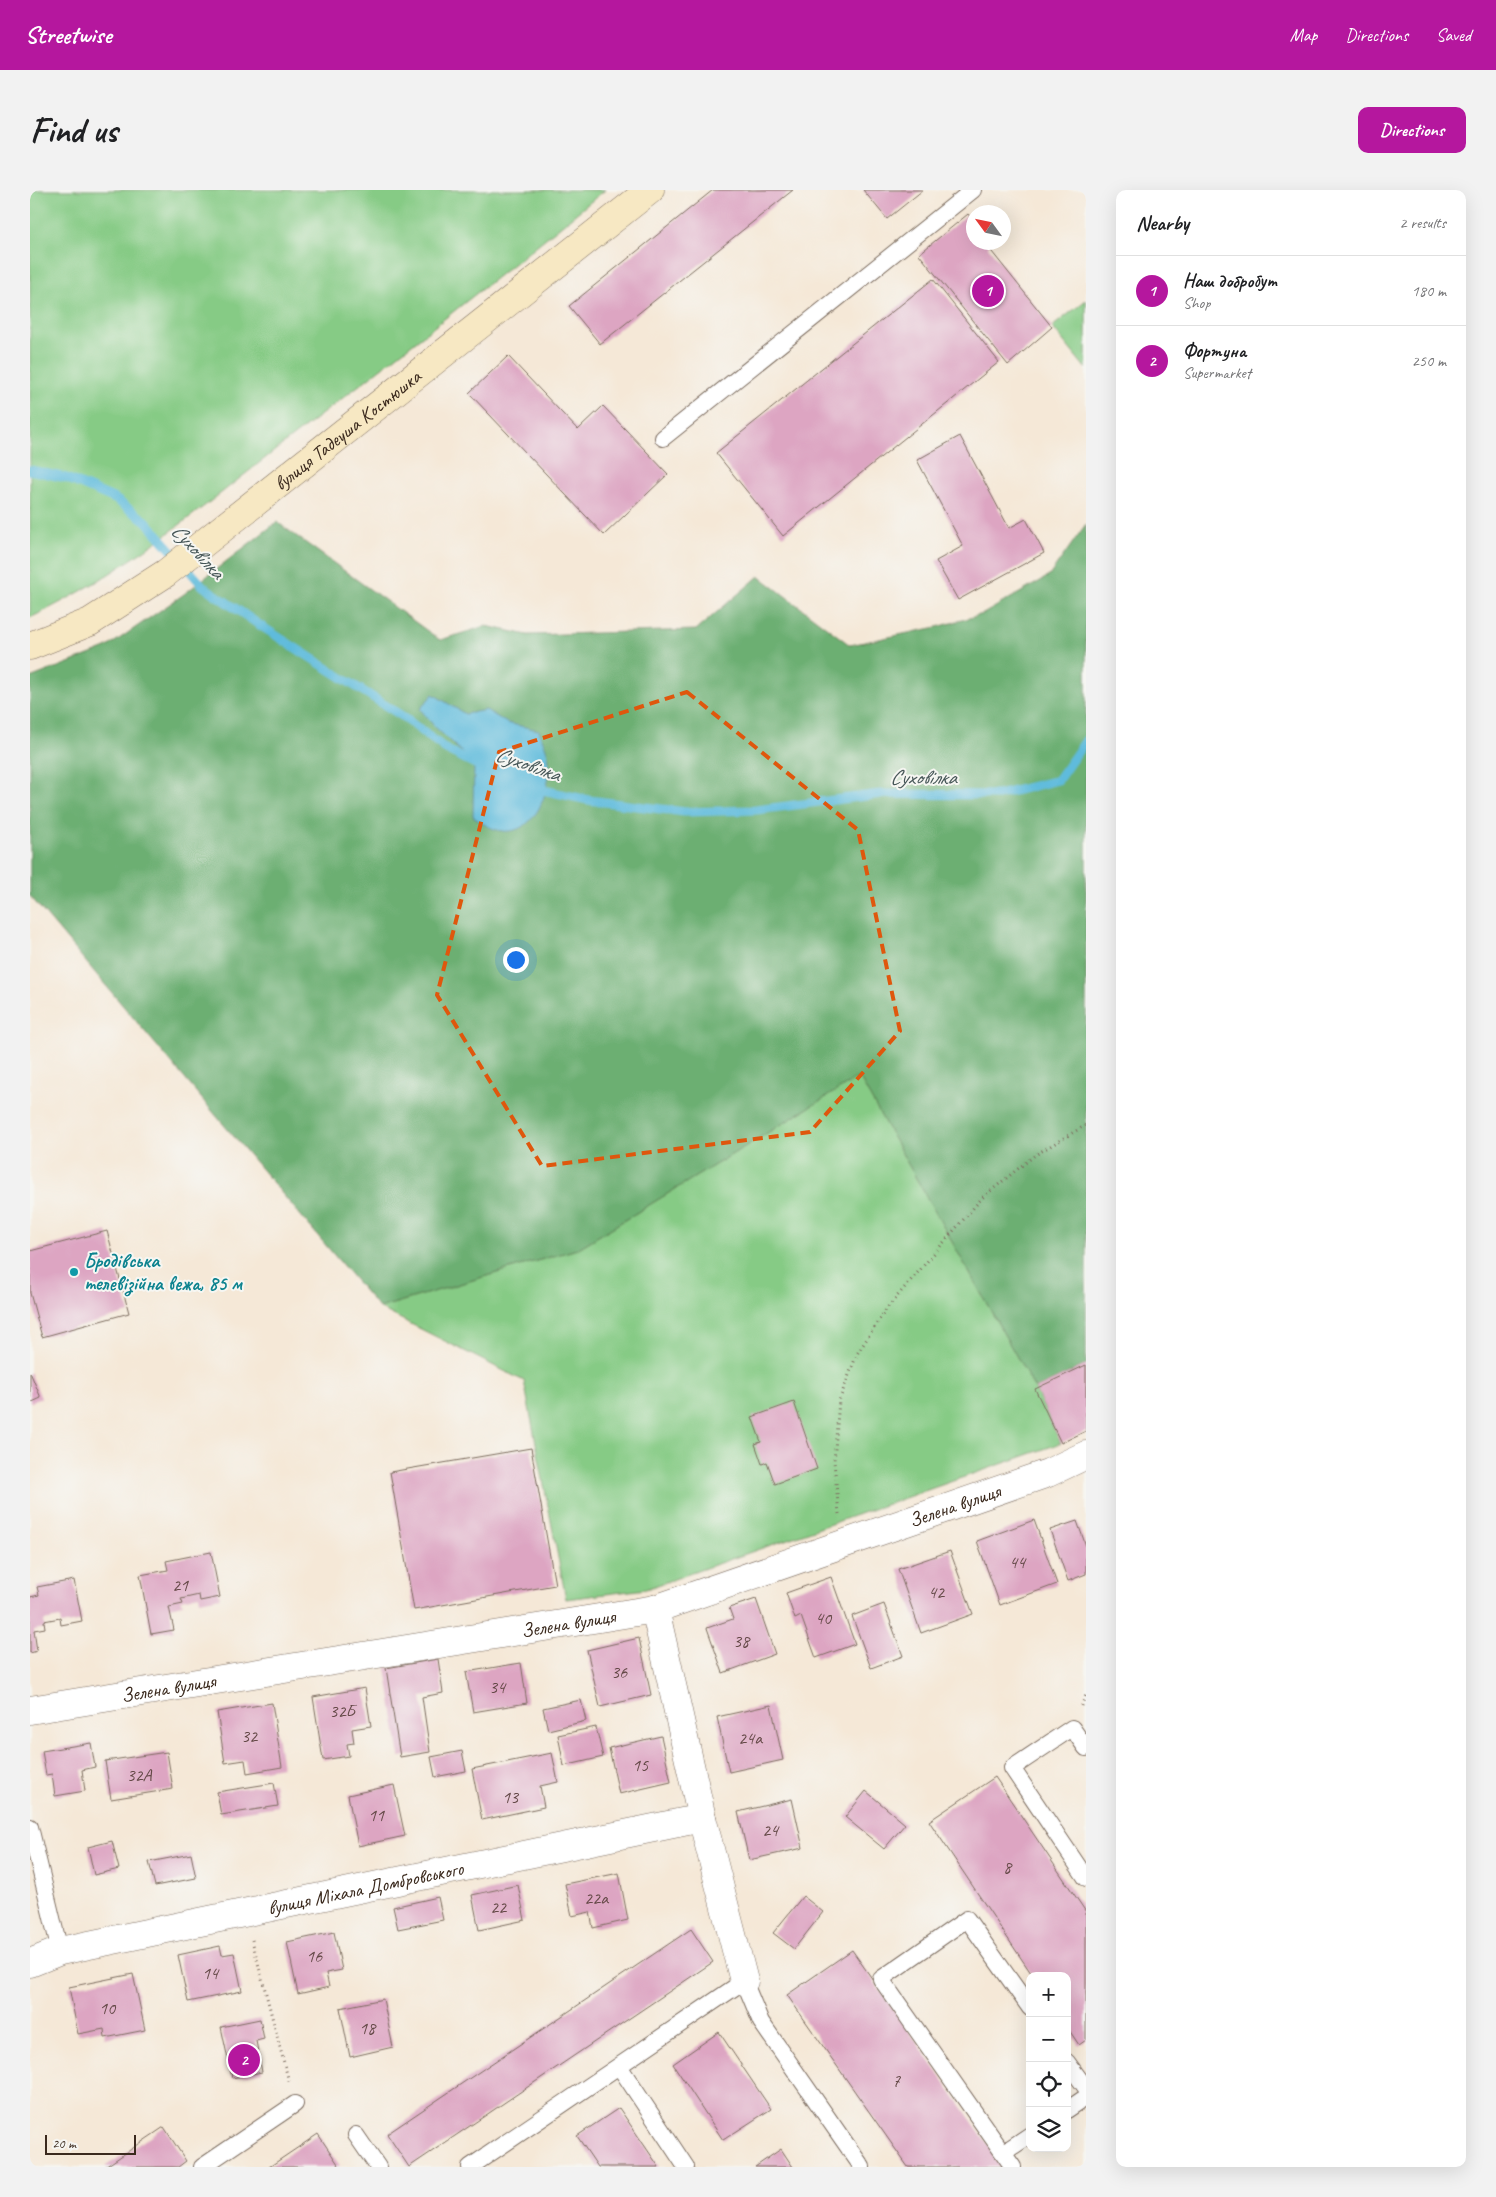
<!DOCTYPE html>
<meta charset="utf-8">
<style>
:root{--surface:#fff;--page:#f2f2f2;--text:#202124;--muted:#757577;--line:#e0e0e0;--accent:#b5179e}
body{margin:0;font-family:Caveat,sans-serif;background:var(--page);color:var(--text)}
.controls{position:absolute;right:15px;bottom:15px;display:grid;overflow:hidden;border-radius:10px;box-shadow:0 5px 20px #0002}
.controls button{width:45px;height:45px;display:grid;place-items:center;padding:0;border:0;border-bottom:1px solid var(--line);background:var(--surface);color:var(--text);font:25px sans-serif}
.compass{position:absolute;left:936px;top:15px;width:45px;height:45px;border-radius:50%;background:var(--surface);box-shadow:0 5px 20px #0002;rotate:303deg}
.scale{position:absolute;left:15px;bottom:12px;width:91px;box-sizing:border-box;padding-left:5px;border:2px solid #3b2a1e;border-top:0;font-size:14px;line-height:18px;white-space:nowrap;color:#3b2a1e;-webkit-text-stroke:4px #f6f6f2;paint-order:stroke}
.you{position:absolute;left:485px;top:769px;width:18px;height:18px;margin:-12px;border:4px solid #fff;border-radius:50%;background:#1a73e8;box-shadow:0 0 0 8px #1a73e833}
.badge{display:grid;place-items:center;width:32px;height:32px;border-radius:50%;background:var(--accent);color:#fff;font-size:16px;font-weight:700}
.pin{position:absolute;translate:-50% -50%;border:2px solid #fff;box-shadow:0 1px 5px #0006}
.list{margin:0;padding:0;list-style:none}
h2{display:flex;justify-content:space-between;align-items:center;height:65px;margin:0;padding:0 20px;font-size:21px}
h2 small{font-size:16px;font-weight:400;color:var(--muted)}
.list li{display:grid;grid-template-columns:32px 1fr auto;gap:15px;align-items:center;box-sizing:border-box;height:70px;padding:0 20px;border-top:1px solid var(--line)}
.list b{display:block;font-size:19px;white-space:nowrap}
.list p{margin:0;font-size:16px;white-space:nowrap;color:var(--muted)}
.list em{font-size:16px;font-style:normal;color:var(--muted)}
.icon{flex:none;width:28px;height:28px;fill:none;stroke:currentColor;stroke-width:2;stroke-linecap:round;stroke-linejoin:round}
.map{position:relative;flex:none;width:1056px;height:1977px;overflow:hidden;border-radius:10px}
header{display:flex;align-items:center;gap:30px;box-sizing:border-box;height:70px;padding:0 25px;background:var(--accent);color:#fff}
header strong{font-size:24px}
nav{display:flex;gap:28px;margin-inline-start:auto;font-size:18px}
.intro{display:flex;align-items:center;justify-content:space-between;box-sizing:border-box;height:120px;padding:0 30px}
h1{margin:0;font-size:35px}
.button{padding:12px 22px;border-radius:10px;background:var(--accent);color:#fff;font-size:18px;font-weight:700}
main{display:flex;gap:30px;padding:0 30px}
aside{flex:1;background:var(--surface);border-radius:10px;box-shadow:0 5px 20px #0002}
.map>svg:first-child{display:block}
.green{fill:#86cb85;stroke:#607a52}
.forest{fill:#6caf72;stroke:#546c48}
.water{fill:#5ebbdc;stroke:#4c727d}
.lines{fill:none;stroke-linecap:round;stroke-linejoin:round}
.stream{stroke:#5ebbdc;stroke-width:9}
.building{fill:#dda5c2}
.lane-casing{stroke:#7c6c5f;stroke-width:18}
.street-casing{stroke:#7c6c5f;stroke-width:29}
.secondary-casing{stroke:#7c6c5f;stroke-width:29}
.path{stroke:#7c6c5f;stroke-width:3;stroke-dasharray:1 4;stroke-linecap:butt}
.lane{stroke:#fff;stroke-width:16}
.street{stroke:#fff;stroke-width:28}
.secondary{stroke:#f7e8c3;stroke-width:28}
.marked{fill:none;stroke:#df570d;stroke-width:4;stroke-dasharray:10 6;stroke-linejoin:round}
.culture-dot{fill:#0f9aa8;stroke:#f6f6f2;stroke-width:2}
.labels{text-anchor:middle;stroke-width:4;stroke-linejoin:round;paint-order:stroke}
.number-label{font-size:18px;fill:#644947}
.street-label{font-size:20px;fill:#3b2a1e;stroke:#f6f6f2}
.culture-label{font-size:20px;font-weight:bold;fill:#0d838f;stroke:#f6f6f2;text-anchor:start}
.water-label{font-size:21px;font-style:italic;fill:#465657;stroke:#f6f6f2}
</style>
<header>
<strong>Streetwise</strong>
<nav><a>Map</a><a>Directions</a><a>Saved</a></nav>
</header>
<div class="intro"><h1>Find us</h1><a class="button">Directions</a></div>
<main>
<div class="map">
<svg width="1056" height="1977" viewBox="0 0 1056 1977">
<rect width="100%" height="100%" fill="#f6f6f2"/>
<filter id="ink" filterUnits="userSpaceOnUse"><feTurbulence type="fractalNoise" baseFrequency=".02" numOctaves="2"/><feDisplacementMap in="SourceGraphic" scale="10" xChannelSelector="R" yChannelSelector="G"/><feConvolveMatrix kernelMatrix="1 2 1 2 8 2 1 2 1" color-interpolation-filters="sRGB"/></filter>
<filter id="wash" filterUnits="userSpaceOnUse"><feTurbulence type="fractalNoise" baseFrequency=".0096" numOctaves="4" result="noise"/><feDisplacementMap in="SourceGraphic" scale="20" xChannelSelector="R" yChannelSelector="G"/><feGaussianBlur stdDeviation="1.12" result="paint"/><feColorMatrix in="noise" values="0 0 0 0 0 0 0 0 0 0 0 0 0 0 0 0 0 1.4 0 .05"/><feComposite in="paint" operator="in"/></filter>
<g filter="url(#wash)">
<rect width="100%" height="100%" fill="#f5e8d7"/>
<path class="green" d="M0,0H575C469,87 361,171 252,255C172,318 93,384 0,428Z
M1056,110V179L1022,137Z
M829,887L1005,1199L1031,1253L616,1399L536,1409L494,1191L349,1118L547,1059Z"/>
<path class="forest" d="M247,332L410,450L456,436L498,445L666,440L729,386L820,455L907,437L953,424L1019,386L1056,334V1175L1005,1199L829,887L547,1059L349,1118L0,706V488L76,458L154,404Z"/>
<path class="water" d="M403,504L435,524L456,520L477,533L509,540C512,550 519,563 519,573C520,620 489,666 443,626L444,574L404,536L390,519Z"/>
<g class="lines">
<path class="stream" d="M0,280L36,288L85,309L116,331L173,396L228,434L372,526L417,560L451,577
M504,598L558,610L655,622L726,620L851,604L968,605L1028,590L1056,550"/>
</g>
<g id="blocks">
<path class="building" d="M683,0H763L570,154L539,116Z
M833,0H893L857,29Z
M938,24L944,31V52H960L958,57L1022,137L978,175L889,64Z
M903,89L969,172L753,346L686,263Z
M478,166L548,240L573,216L638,284L574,345L439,203Z
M930,246L979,338L996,329L1014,363L928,410L906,371L933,356L887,270Z
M77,1041L99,1123L12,1147L0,1103V1061Z
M1056,1175V1241L1031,1253L1005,1199Z
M0,1182L11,1208L0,1213Z
M764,1212L787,1279L745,1294L737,1272L732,1274L725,1254L731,1252L722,1227Z
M501,1258L525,1395L384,1420L360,1282Z
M1004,1330L1027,1394L970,1415L947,1351Z
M1047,1331L1056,1356V1384L1038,1391L1020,1340Z
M920,1361L943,1424L891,1443L868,1379Z
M181,1362L190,1407L170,1411L169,1405L151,1409L153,1414L139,1417L144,1440L121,1444L110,1385L138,1380L136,1371Z
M801,1387L825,1454L786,1468L771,1426L765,1429L756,1403Z
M44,1390L52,1431L31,1435L30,1428L14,1431L15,1438L4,1440L7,1461L0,1463V1407L9,1405L7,1397Z
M726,1409L745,1464L693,1483L677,1438L703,1429L699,1418Z
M854,1414L873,1466L841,1478L822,1426Z
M609,1448L621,1505L570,1517L557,1460Z
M408,1469L413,1503L392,1507L400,1562L370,1567L356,1478Z
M491,1473L497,1513L443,1522L436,1482Z
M335,1498L341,1536L322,1539L324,1553L317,1554L319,1566L293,1570L283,1507Z
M551,1510L556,1531L518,1540L513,1518Z
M242,1513L252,1577L217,1583L215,1570L195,1573L187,1522Z
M741,1515L753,1570L699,1582L687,1527Z
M566,1537L573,1567L534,1576L528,1545Z
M631,1546L641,1592L589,1604L579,1558Z
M61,1553L65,1577L52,1580L55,1601L25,1606L22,1584L16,1585L12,1561Z
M432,1561L436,1581L405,1587L401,1567Z
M137,1562L143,1599L81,1609L75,1571Z
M522,1563L528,1592L510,1596L514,1617L452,1630L442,1579Z
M965,1587L1056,1722V1850L1049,1855L1037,1837V1786H1003L899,1631Z
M244,1593L248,1616L191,1625L187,1602Z
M364,1595L375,1646L328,1656L318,1605Z
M836,1601L875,1634L854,1659L815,1627Z
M762,1609L773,1658L719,1670L708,1622Z
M82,1651L89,1679L64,1685L58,1657Z
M161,1664L166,1688L125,1696L119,1672Z
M589,1683L598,1730L563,1738L560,1722L542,1726L535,1694Z
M488,1695L495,1730L449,1740L442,1705Z
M773,1706L793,1722L764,1759L743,1743Z
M408,1707L413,1730L368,1739L363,1717Z
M661,1739L683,1772L379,1977L357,1944Z
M304,1742L312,1780L296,1783L299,1797L268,1804L257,1752Z
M190,1756L192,1765L204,1763L212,1801L158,1812L148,1765Z
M822,1760L974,1977H878L757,1805Z
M103,1784L115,1840L75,1848L74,1839L48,1844L39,1797Z
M353,1809L363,1857L320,1867L310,1818Z
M230,1829L234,1849L226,1851L232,1882L202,1888L191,1837Z
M689,1842L741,1919L693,1950L643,1874Z
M589,1918L629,1977H568L547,1946Z
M134,1937L156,1971L148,1977H75Z
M288,1944L310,1977H239Z
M751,1959L763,1977H725Z"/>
</g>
</g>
<g filter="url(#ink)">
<use href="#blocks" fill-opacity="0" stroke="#7c6c5f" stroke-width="1"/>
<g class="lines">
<g class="lane-casing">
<path id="lane" d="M633,248L943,0
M1056,1558L1042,1538L982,1578L1056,1688
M0,1637L30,1761
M1037,1872L1056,1898
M589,1876L656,1977
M1037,1920L1056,1907
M326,1945L348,1977
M973,1963L1000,1945
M172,1977L265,1914
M440,1977L714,1791L731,1832L832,1977
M983,1977L851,1789L937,1729L1000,1818"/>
</g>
<g class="street-casing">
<g id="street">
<path d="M625,1419L672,1628L714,1791"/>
<path id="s1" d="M0,1520L625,1419L1018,1283L1056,1265"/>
<path id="s2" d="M0,1773L30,1761L672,1628"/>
</g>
</g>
<g class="secondary-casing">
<g id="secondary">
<path id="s3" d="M0,456L60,432L136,383L620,0"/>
</g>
</g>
<path class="path" d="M809,1324L804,1272L809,1211L827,1164L857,1118L952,1008L1005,965L1056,935
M1051,1516L1056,1505
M222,1750L259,1892"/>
<use href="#lane" class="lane"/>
<use href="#street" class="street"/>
<use href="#secondary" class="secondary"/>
</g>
</g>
<path class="marked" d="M657,502L828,640L870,841L780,942L512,976L407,805L469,562Z"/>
<circle class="culture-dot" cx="44" cy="1082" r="5"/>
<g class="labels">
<g class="number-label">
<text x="987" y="1378">44</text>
<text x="150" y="1401">21</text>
<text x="906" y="1408">42</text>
<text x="793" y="1434">40</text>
<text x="711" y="1457">38</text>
<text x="589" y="1488">36</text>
<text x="467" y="1503">34</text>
<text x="312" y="1527">32Б</text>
<text x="219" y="1552">32</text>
<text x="720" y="1554">24а</text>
<text x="610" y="1581">15</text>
<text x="109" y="1591">32А</text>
<text x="480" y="1613">13</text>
<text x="346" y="1631">11</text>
<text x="740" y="1646">24</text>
<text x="977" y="1683">8</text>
<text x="566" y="1714">22а</text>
<text x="468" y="1723">22</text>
<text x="284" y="1772">16</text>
<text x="180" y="1789">14</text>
<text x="77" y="1824">10</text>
<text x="337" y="1844">18</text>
<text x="866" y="1897">7</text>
</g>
<g class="street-label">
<text dy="7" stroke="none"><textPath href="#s3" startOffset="386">вулиця Тадеуша Костюшка</textPath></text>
<text dy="7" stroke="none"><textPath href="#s1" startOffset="950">Зелена вулиця</textPath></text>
<text dy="7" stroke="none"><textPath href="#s1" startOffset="545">Зелена вулиця</textPath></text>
<text dy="7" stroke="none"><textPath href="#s1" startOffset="140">Зелена вулиця</textPath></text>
<text dy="7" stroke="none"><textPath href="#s2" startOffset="344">вулиця Міхала Домбровського</textPath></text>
</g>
<g class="culture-label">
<text x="54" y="1077">Бродівська<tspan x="54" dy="23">телевізійна вежа, 85 м</tspan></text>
</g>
<g class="water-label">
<text transform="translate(168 361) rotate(47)" y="7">Суховілка</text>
<text transform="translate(498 574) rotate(19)" y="7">Суховілка</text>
<text x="893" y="594">Суховілка</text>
</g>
</g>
</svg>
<div class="controls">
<button>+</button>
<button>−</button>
<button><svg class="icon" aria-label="locate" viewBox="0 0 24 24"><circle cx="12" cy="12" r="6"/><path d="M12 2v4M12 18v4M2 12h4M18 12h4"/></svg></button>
<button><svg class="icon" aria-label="layers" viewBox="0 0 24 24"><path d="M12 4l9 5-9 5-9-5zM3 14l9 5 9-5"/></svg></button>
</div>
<svg class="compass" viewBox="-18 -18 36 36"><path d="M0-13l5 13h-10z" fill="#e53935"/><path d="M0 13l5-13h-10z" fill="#757577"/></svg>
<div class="scale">20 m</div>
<div class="you"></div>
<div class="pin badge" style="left:958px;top:101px">1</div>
<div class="pin badge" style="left:214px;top:1870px">2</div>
</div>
<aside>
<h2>Nearby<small>2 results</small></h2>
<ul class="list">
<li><span class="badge">1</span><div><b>Наш добробут</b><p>Shop</p></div><em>180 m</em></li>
<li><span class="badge">2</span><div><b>Фортуна</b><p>Supermarket</p></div><em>250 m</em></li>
</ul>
</aside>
</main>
